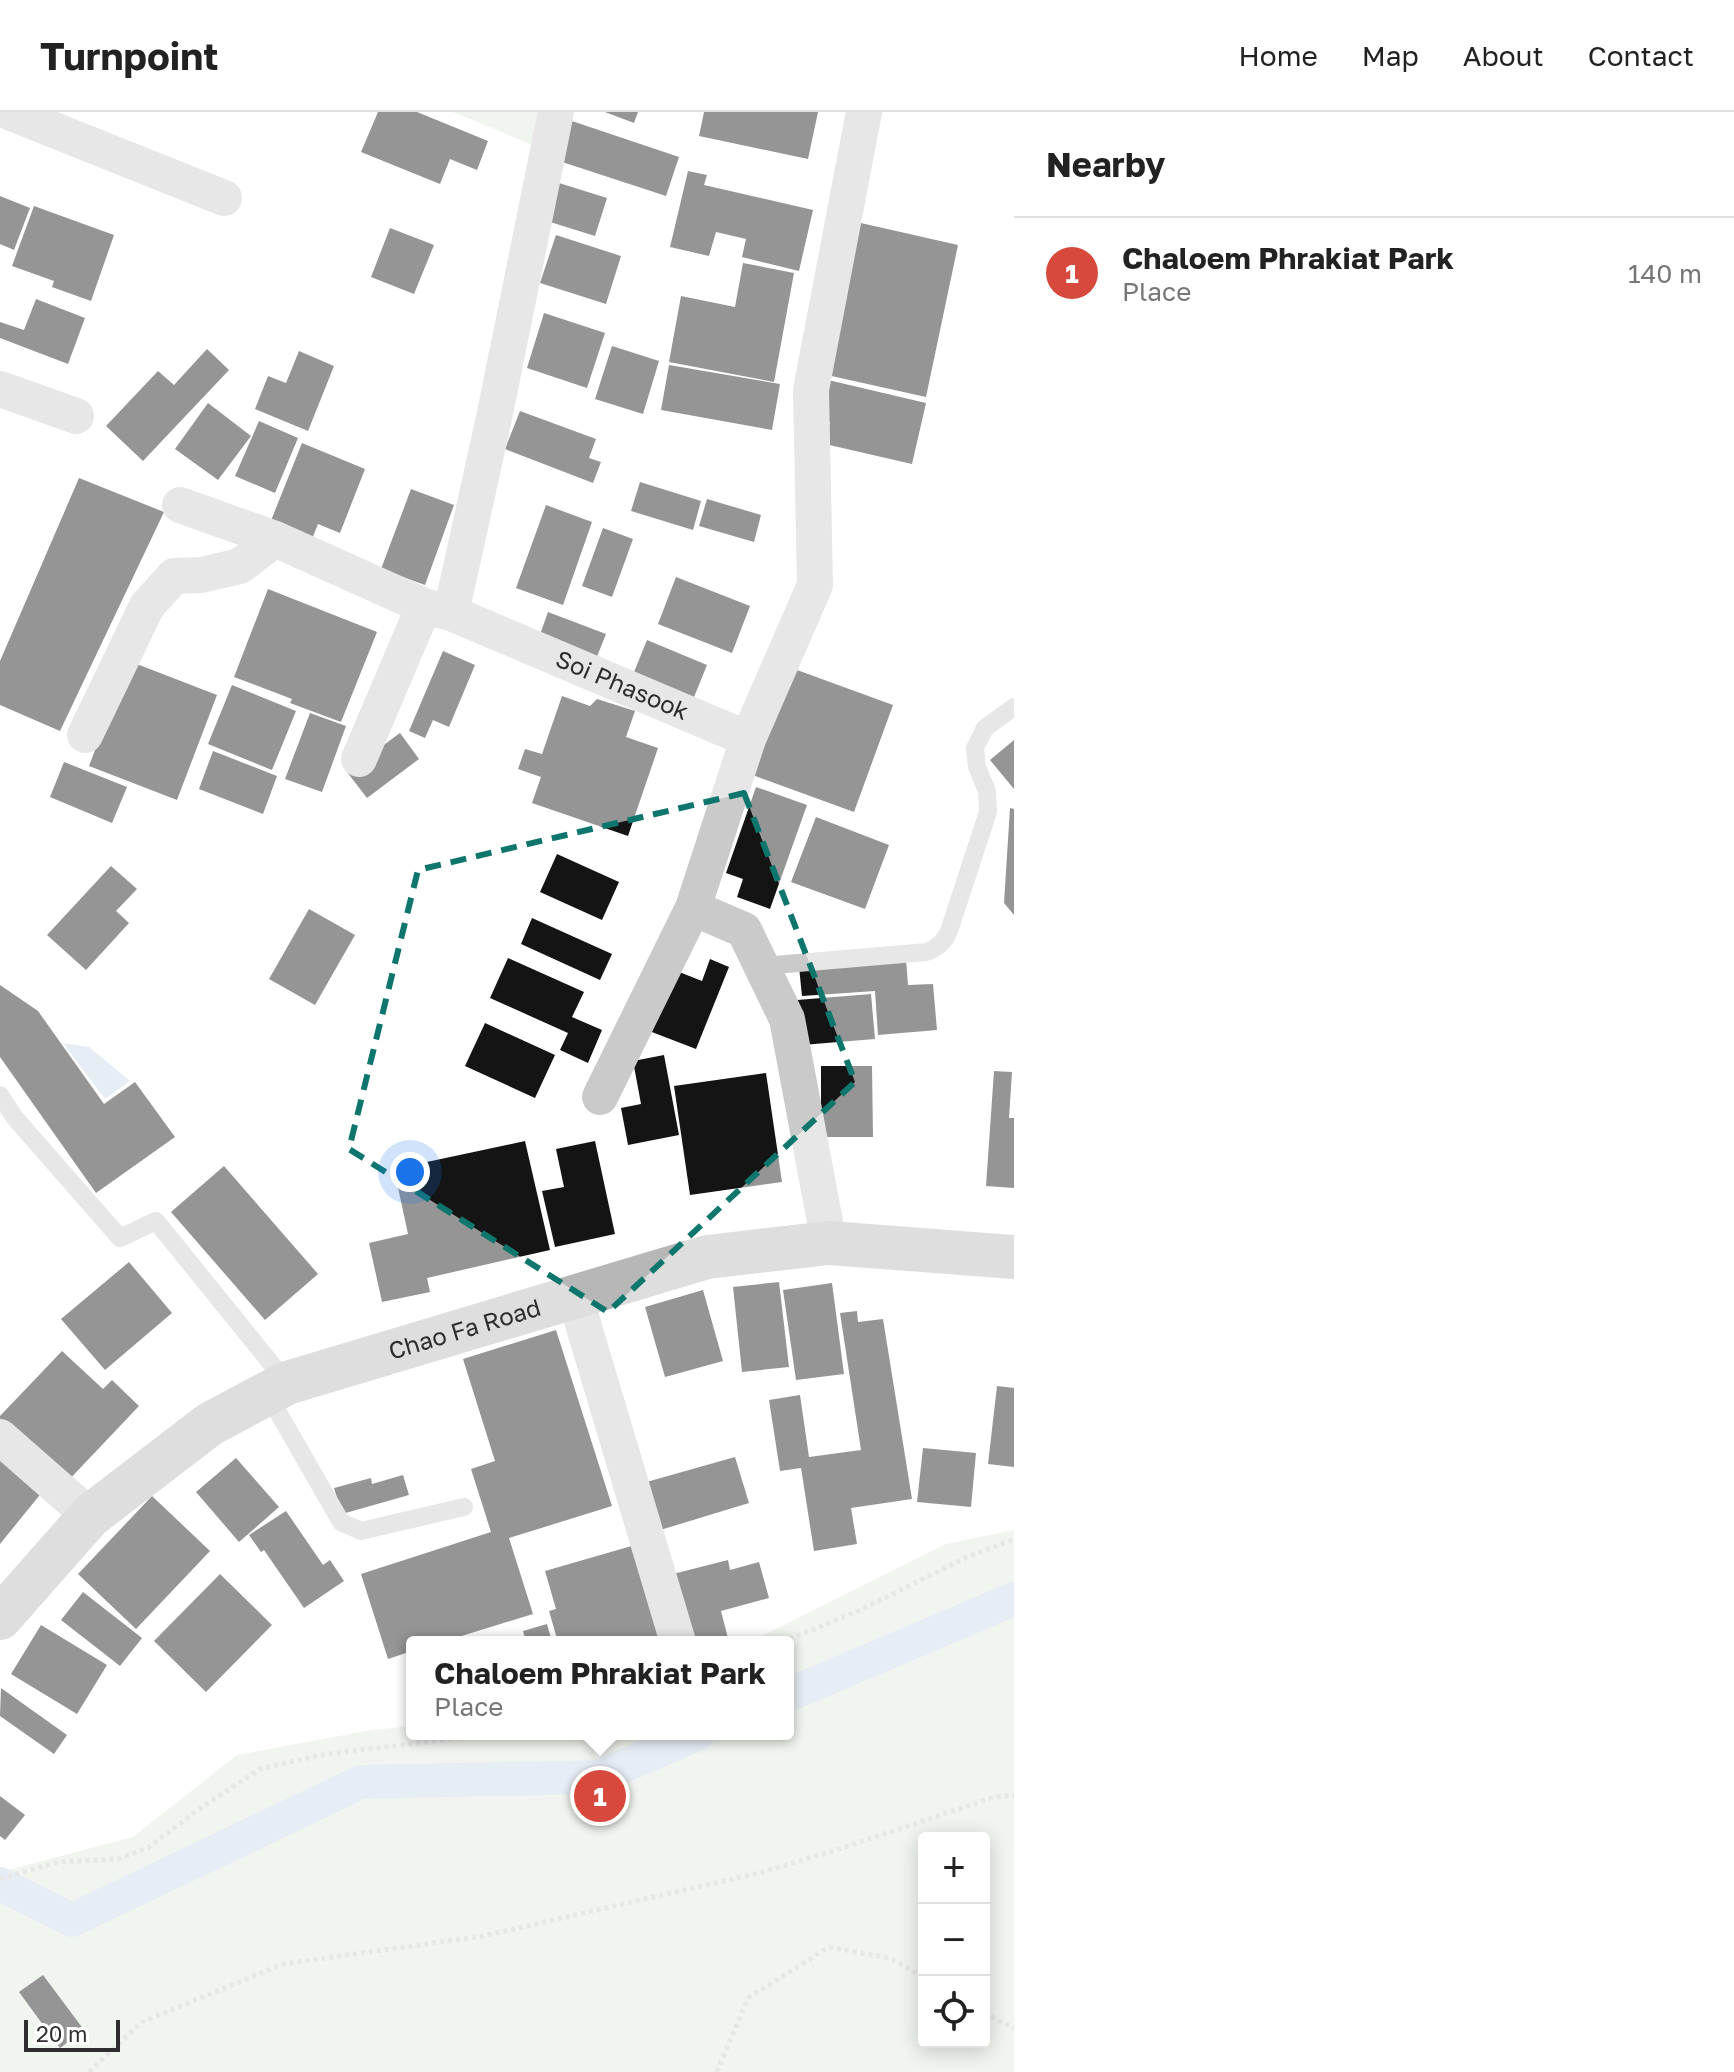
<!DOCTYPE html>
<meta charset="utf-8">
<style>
:root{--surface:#fff;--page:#f2f2f2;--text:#222;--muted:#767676;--line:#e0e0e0;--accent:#d7493c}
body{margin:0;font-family:"Golos Text",sans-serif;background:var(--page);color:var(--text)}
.controls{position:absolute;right:24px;bottom:24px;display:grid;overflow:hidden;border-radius:8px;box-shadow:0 4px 20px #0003}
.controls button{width:72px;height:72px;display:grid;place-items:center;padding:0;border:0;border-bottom:2px solid var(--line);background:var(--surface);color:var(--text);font:40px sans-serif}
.scale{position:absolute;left:24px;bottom:20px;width:96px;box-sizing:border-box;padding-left:8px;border:4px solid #2d2d2d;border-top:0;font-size:22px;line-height:28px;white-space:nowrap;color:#2d2d2d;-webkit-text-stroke:6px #fff;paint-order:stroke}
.you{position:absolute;left:410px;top:1060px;width:28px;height:28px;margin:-20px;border:6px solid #fff;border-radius:50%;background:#1a73e8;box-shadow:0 0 0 12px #1a73e833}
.badge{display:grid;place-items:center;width:52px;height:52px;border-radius:50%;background:var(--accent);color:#fff;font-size:26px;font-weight:700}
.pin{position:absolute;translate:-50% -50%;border:4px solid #fff;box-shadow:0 2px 8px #0006}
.popup{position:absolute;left:406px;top:1524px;width:388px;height:104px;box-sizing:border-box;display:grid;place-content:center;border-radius:8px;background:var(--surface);filter:drop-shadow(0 2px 6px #0005);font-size:26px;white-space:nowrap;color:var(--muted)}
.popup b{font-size:30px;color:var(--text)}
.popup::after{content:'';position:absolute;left:50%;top:100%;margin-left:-16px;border:16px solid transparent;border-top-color:var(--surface)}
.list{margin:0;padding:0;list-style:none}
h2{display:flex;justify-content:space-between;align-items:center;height:104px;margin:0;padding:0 32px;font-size:34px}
h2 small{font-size:26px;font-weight:400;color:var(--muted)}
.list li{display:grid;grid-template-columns:52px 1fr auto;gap:24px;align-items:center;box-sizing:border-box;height:112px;padding:0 32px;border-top:2px solid var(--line)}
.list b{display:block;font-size:30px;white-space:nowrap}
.list p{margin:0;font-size:26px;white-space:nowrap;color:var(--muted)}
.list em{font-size:26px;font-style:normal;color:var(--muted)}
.icon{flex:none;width:44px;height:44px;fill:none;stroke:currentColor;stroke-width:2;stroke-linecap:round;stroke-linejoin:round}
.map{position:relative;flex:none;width:1014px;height:1960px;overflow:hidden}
header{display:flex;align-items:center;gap:48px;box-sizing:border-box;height:112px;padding:0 40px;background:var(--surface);border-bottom:2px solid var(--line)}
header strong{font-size:38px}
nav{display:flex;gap:44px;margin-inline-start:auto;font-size:28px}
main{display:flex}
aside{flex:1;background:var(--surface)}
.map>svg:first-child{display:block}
.green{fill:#e1e9dc;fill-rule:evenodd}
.water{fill:#c9d7e8}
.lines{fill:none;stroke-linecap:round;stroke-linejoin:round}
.canal{stroke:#c9d7e8;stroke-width:34}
.building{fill:#141414}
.path{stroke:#cacaca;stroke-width:5;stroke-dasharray:4 4;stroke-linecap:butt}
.service{stroke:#cacaca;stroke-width:18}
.minor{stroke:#cacaca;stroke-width:36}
.secondary{stroke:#b7b7b7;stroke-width:44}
.marked{fill:none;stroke:#0f766e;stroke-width:6;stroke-dasharray:16 10;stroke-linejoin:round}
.labels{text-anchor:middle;stroke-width:8;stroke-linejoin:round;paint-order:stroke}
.street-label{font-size:24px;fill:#2d2d2d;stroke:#fff}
</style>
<header>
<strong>Turnpoint</strong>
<nav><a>Home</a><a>Map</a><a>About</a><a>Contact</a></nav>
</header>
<main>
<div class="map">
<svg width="1014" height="1960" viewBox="0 0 1014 1960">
<rect width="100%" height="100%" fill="#fff"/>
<path class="green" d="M453,0H545L540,36Z
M1014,1418V1960H0V1760L133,1725L237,1643L372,1618L412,1614V1622H788V1530H750L946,1432ZM924,1726H984V1930H924Z"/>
<path class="water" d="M63,931L89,935L130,969L105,987Z"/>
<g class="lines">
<path class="canal" d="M788,1583L1014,1487
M0,1772L72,1808L361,1670L598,1665L698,1622"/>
</g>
<path class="building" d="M378,0H417L488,29L477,58L450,47L440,72L361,40Z
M605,0H638L634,11Z
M704,0H818L808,47L699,24Z
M566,7L679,45L666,84L553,47Z
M688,59L707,63L704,73L813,98L799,159L742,145L746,127L716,120L709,144L670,135Z
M559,71L607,86L595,124L547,109Z
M0,84L30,96L14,138L0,132Z
M34,94L114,123L91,189L52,175L54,169L12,154Z
M852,109L958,133L926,285L818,261Z
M390,116L434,133L414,182L371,165Z
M556,123L621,144L606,192L540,171Z
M743,151L794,161L774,270L669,250L681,184L735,195Z
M36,187L85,206L68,252L0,226V210L24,218Z
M544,201L605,221L587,276L527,256Z
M612,234L659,249L643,302L595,287Z
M207,237L229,258L143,349L106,314L158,259L174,273Z
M299,239L334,254L308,319L255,297L268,264L286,271Z
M669,253L780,272L772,318L661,298Z
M828,268L926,291L912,352L825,332L830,310L818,307Z
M208,291L251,324L218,368L175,337Z
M520,299L596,327L589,346L601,350L593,371L505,337Z
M259,309L298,326L275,381L235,364Z
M302,331L365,357L340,421L318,412L312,427L270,411Z
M79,366L164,400L60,619L0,593V549Z
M640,370L701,389L693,418L631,399Z
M411,377L454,393L425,473L381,457Z
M707,387L761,403L754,430L699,414Z
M546,393L592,410L563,493L516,476Z
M603,416L633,427L612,485L582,474Z
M676,465L750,494L732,541L658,512Z
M268,477L377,520L341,610L290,591L292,587L234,565Z
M548,500L606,522L594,552L537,531Z
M647,528L707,553L692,590L632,565Z
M443,539L475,553L449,615L433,608L425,626L409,619Z
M129,549L217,583L177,688L89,654Z
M786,554L893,593L854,700L747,661Z
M232,573L296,599L272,658L208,632Z
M562,584L590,594L597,587L635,599L626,625L658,636L628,724L532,691L541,665L518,657L525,637L542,642Z
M310,601L346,614L322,680L285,667Z
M400,621L419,647L367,686L347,660Z
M1014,628V677L990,648Z
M213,639L277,664L263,702L199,677Z
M64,650L127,675L112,711L50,685Z
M756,675L807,693L770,797L737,785L743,767L726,761Z
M1010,696L1014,697V803L1004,791Z
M816,705L889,733L865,797L791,770Z
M557,742L619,770L602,808L540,780Z
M111,754L137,777L116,799L129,811L86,858L47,823Z
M309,797L355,823L315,893L269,867Z
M532,806L612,842L600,868L521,832Z
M508,846L584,880L572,905L602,918L588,951L560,938L568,921L490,886Z
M710,847L729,855L696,937L644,917L669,856L702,869Z
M906,847L908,873L933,872L937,918L878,923L875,879L802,884L799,855Z
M0,873L38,899L104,992L135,970L175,1025L96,1081L0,945Z
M871,882L875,927L802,933L797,888Z
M485,911L555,943L535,986L465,954Z
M664,943L679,1023L628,1033L621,996L641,992L633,949Z
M821,954H872L873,1025H821Z
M994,959L1012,960L1009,1006H1014V1076L986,1074Z
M766,961L782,1070L690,1083L674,974Z
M525,1029L550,1138L427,1166L430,1180L382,1190L369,1131L408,1122L394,1057Z
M595,1029L615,1122L555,1135L542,1079L564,1075L556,1037Z
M224,1054L318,1162L265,1208L171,1100Z
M129,1150L172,1201L105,1258L61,1207Z
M779,1170L789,1255L742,1260L733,1175Z
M832,1171L844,1262L796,1268L783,1178Z
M703,1178L723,1249L665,1265L645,1195Z
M857,1199L858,1210L883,1207L912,1387L851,1396L857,1432L814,1439L801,1356L780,1359L769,1288L800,1283L809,1345L861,1338L840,1201Z
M556,1218L612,1394L509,1426L533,1502L442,1530H412V1539L388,1547L361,1462L491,1420L471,1357L495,1349L463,1247Z
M62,1239L103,1277L112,1268L139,1294L65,1372L0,1312V1304Z
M997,1274L1014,1276V1355L988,1352Z
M923,1336L976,1341L971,1395L917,1390Z
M0,1345L43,1379L0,1432Z
M735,1345L749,1391L657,1419L643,1371Z
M236,1346L279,1395L239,1430L196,1380Z
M403,1363L409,1383L342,1402L334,1376L371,1366L372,1372Z
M152,1384L210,1439L136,1517L78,1462Z
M286,1399L323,1453L330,1448L344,1469L304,1496L264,1438L261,1440L249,1423Z
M635,1433L664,1530H558L549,1499L556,1497L545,1459Z
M728,1448L730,1458L759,1450L769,1486L721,1499L729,1530H691L673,1462Z
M220,1462L272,1513L206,1580L154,1529Z
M83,1480L142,1526L120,1554L61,1508Z
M547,1512L552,1530H526L523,1519Z
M41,1513L107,1553L77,1602L11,1562Z
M1,1576L67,1623L54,1642L0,1604Z
M0,1684L25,1703L5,1728L0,1724Z
M43,1863L84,1918L60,1936L19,1880Z"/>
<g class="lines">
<path class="path" d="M782,1530L858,1499L965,1446L1014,1427
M0,1767L58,1750L118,1747L149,1735L199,1697L260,1657L321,1643L474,1624L515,1622
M984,1901L1014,1916
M89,1960L142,1910L283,1852L483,1824L763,1760L836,1738L994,1685L1014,1683
M717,1960L748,1886L829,1835L890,1846L924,1866"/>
<path class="service" d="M763,854L926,840C938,836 944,830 949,819L988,700L987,679L977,655L975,636L985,616L1014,595
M0,983L15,1006L120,1126L156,1109L287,1271
M267,1281L341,1410L361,1419L464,1395"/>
<g class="minor">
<path d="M9,0L224,86"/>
<path d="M0,277L76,304"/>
<path id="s1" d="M180,393L275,427L424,494L451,501L748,627"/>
<path d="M451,501L494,306L556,0"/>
<path d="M85,623L147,494L174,464L201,463L240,454L275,427"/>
<path d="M359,647L424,494"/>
<path d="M600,985L693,796"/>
<path d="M829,1131L787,907L744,818L693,796L748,627L815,473L811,278L864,0"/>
<path d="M575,1185L678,1530"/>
<path d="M0,1325L90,1404"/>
</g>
<path class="secondary" id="s2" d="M0,1506L90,1404L210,1312L287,1271L707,1145L829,1131L1014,1145"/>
</g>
<path d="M0 0H1014V1960H0ZM744,681L855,970L608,1200L349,1037L418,758Z" fill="#fff" fill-opacity=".55" fill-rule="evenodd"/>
<path class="marked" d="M744,681L855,970L608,1200L349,1037L418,758Z"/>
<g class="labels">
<g class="street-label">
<text dy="8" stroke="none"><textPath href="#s1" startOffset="478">Soi Phasook</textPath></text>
<text dy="8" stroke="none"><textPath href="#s2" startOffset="560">Chao Fa Road</textPath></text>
</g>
</g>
</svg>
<div class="controls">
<button>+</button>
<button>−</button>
<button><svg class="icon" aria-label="locate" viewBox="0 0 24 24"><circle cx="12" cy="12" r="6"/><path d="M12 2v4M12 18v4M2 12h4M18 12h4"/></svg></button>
</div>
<div class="scale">20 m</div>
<div class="you"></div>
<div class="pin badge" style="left:600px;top:1684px">1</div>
<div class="popup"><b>Chaloem Phrakiat Park</b>Place</div>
</div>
<aside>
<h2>Nearby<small></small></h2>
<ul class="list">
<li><span class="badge">1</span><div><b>Chaloem Phrakiat Park</b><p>Place</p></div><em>140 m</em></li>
</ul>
</aside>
</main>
